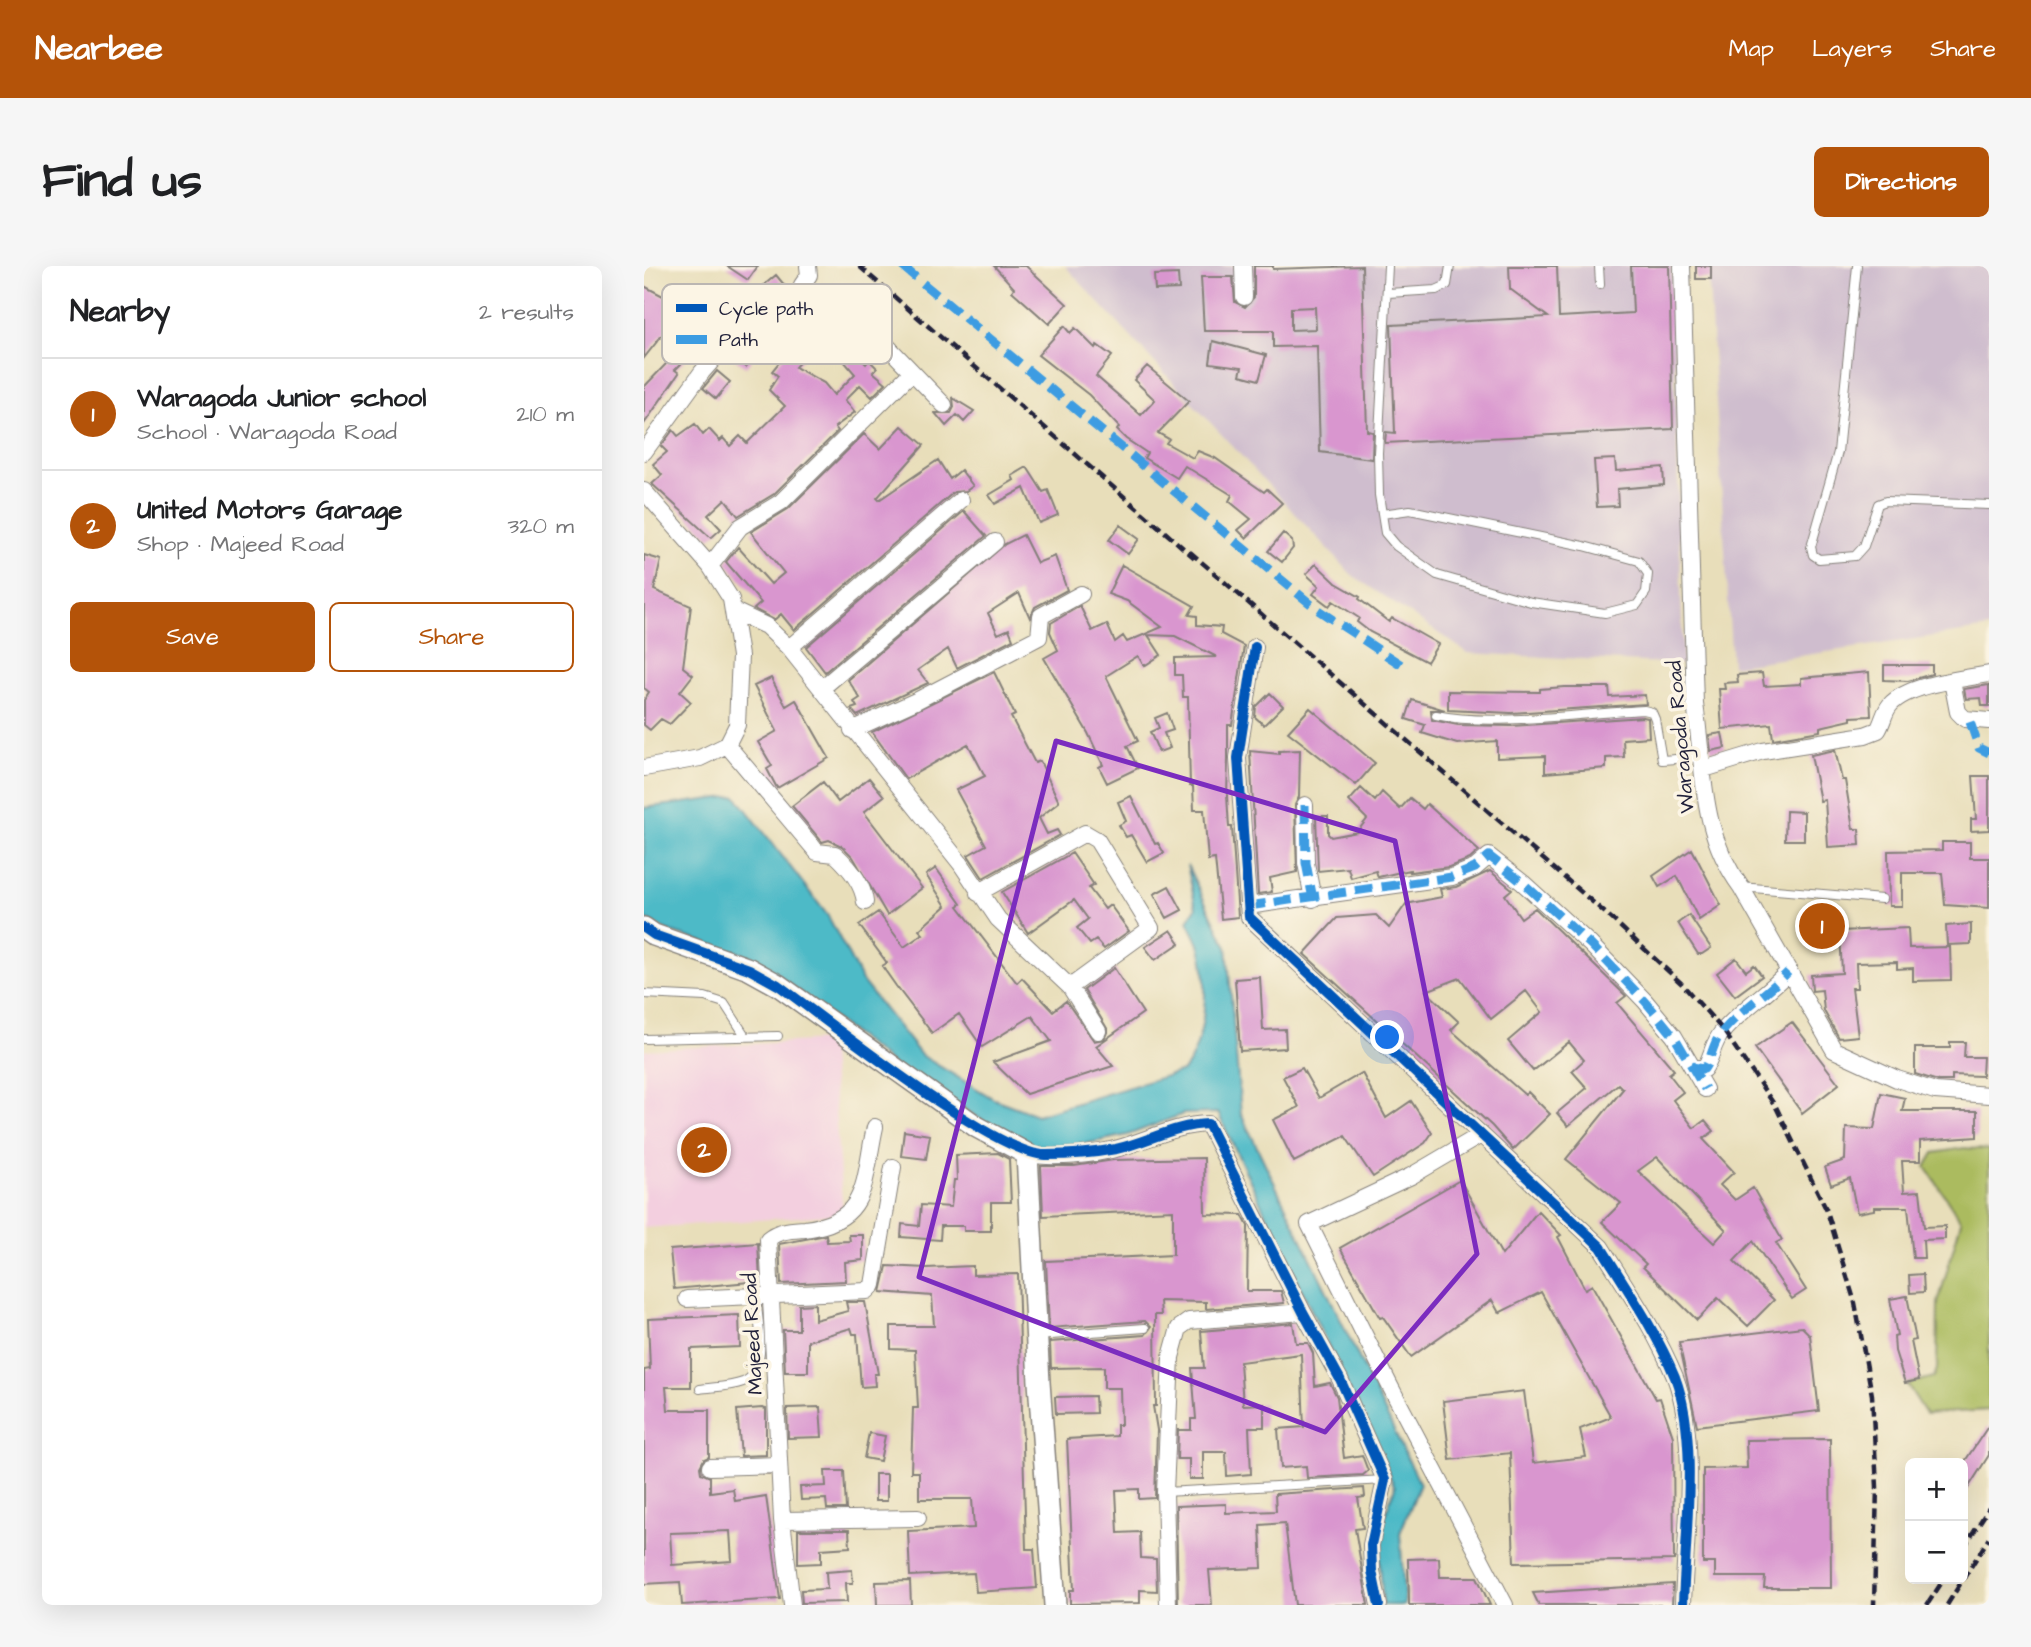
<!DOCTYPE html>
<meta charset="utf-8">
<style>
:root{--surface:#fff;--page:#f6f6f6;--text:#202124;--muted:#757577;--line:#e0e0e0;--accent:#b45309}
body{margin:0;font-family:"Architects Daughter",sans-serif;background:var(--page);color:var(--text)}
.controls{position:absolute;right:21px;bottom:21px;display:grid;overflow:hidden;border-radius:10px;box-shadow:0 7px 28px #0002}
.controls button{width:63px;height:63px;display:grid;place-items:center;padding:0;border:0;border-bottom:2px solid var(--line);background:var(--surface);color:var(--text);font:35px sans-serif}
.you{position:absolute;left:744px;top:772px;width:24px;height:24px;margin:-18px;border:5px solid #fff;border-radius:50%;background:#1a73e8;box-shadow:0 0 0 10px #1a73e833}
.badge{display:grid;place-items:center;width:46px;height:46px;border-radius:50%;background:var(--accent);color:#fff;font-size:23px;font-weight:700}
.pin{position:absolute;translate:-50% -50%;border:4px solid #fff;box-shadow:0 2px 7px #0006}
.list{margin:0;padding:0;list-style:none}
h2{display:flex;justify-content:space-between;align-items:center;height:91px;margin:0;padding:0 28px;font-size:30px}
h2 small{font-size:23px;font-weight:400;color:var(--muted)}
.list li{display:grid;grid-template-columns:46px 1fr auto;gap:21px;align-items:center;box-sizing:border-box;height:112px;padding:0 28px;border-top:2px solid var(--line)}
.list b{display:block;font-size:26px;white-space:nowrap}
.list p{margin:0;font-size:23px;white-space:nowrap;color:var(--muted)}
.list em{font-size:23px;font-style:normal;color:var(--muted)}
.actions{display:flex;gap:14px;padding:21px 28px}
.actions a{flex:1;padding:16px 0;border:2px solid var(--accent);border-radius:10px;text-align:center;font-size:24px;color:var(--accent)}
.actions .main{background:var(--accent);color:#fff}
.map{position:relative;flex:none;width:1345px;height:1339px;overflow:hidden;border-radius:10px}
header{display:flex;align-items:center;gap:42px;box-sizing:border-box;height:98px;padding:0 35px;background:var(--accent);color:#fff}
header strong{font-size:33px}
nav{display:flex;gap:38px;margin-inline-start:auto;font-size:24px}
.intro{display:flex;align-items:center;justify-content:space-between;box-sizing:border-box;height:168px;padding:0 42px}
h1{margin:0;font-size:49px}
.button{padding:18px 32px;border-radius:10px;background:var(--accent);color:#fff;font-size:24px;font-weight:700}
main{display:flex;gap:42px;padding:0 42px}
aside{flex:1;background:var(--surface);border-radius:10px;box-shadow:0 7px 28px #0002}
.map>svg:first-child{display:block}
.built{fill:#f3cfdf}
.industrial{fill:#cfbdce}
.green{fill:#abbb5e;stroke:#666e4c;stroke-width:2}
.water{fill:#4dbac7;stroke:#386e81;stroke-width:2}
.building{fill:#d996cf;fill-rule:evenodd}
.lines{fill:none;stroke-linecap:round;stroke-linejoin:round}
.lane-casing{stroke:#85807a;stroke-width:10}
.street-casing{stroke:#85807a;stroke-width:18}
.secondary-casing{stroke:#85807a;stroke-width:24}
.lane{stroke:#fff;stroke-width:8}
.street{stroke:#fff;stroke-width:16}
.secondary{stroke:#fff;stroke-width:21}
.rail{stroke:#22223b;stroke-width:4.5;stroke-dasharray:10 5;stroke-linecap:butt}
.quiet{stroke:#3c9ce2;stroke-width:9;stroke-dasharray:18 9;stroke-linecap:butt}
.cycleway-casing{stroke:#fcf5e5;stroke-width:15}
.cycleway{stroke:#0057b8;stroke-width:10}
.marked{fill:none;stroke:#7b2cbf;stroke-width:5;stroke-linejoin:round}
.labels{text-anchor:middle;stroke-width:7;stroke-linejoin:round;paint-order:stroke}
.street-label{font-size:21px;fill:#22223b;stroke:#fcf5e5}
.key{fill:#fcf5e5;stroke:#bbb6b2;stroke-width:2}
.key-label{font-size:19px;fill:#22223b}
</style>
<header>
<strong>Nearbee</strong>
<nav><a>Map</a><a>Layers</a><a>Share</a></nav>
</header>
<div class="intro"><h1>Find us</h1><a class="button">Directions</a></div>
<main>
<aside>
<h2>Nearby<small>2 results</small></h2>
<ul class="list">
<li><span class="badge">1</span><div><b>Waragoda Junior school</b><p>School · Waragoda Road</p></div><em>210 m</em></li>
<li><span class="badge">2</span><div><b>United Motors Garage</b><p>Shop · Majeed Road</p></div><em>320 m</em></li>
</ul>
<div class="actions"><a class="main">Save</a><a>Share</a></div>
</aside>
<div class="map">
<svg width="1345" height="1339" viewBox="0 0 1345 1339">
<rect width="100%" height="100%" fill="#fcf5e5"/>
<filter id="ink" filterUnits="userSpaceOnUse"><feTurbulence type="fractalNoise" baseFrequency=".0143" numOctaves="2"/><feDisplacementMap in="SourceGraphic" scale="14" xChannelSelector="R" yChannelSelector="G"/><feConvolveMatrix kernelMatrix="1 2 1 2 8 2 1 2 1" color-interpolation-filters="sRGB"/></filter>
<filter id="wash" filterUnits="userSpaceOnUse"><feTurbulence type="fractalNoise" baseFrequency=".00686" numOctaves="4" result="noise"/><feDisplacementMap in="SourceGraphic" scale="28" xChannelSelector="R" yChannelSelector="G"/><feGaussianBlur stdDeviation="1.57" result="paint"/><feColorMatrix in="noise" values="0 0 0 0 0 0 0 0 0 0 0 0 0 0 0 0 0 1.4 0 .05"/><feComposite in="paint" operator="in"/></filter>
<g filter="url(#wash)">
<rect width="100%" height="100%" fill="#e8deba"/>
<path class="built" d="M186,774L199,948L0,962V784Z"/>
<path class="industrial" d="M421,0H1028L1039,398L824,387L708,309Z
M1064,0H1345V362L1088,400Z"/>
<path class="green" d="M1320,882L1345,884V1144L1282,1148L1263,1118L1290,1111L1293,1103L1294,1037L1317,955L1282,901L1290,887Z"/>
<path class="water" d="M92,530L184,650L218,715L277,789L350,833L393,849L539,805C562,778 565,719 557,685C555,675 548,665 544,655L552,642L543,599L583,681L597,848L776,1218L756,1267L761,1339H739L734,1269L751,1221L574,847L539,848L484,869L435,879L382,880L260,807L112,692L23,665L0,652V542Z"/>
<g id="blocks">
<path class="building" d="M83,0H114L104,14Z
M350,0H382L423,38L405,58L368,25L370,22Z
M610,0H629V3L718,0L723,165L729,166L728,193L676,186L673,80L629,81V65H560L557,11H589L591,36L601,41L610,31ZM671,41L672,63L647,64V42Z
M865,0H913L915,51L989,47L987,0H1025L1029,163L741,177L742,166L751,167L747,59L904,51L866,23Z
M1052,0H1067V13H1052Z
M534,8L535,23L511,24L510,9Z
M132,9L142,21L109,41L111,44L91,61L82,64L70,77L39,57L29,71L23,63L0,92V20L42,42L56,33L72,57L81,52Z
M157,36L180,57L157,87L161,90L151,101L180,117L190,129L211,108L199,94L210,85L222,98L225,94L233,102L229,106L242,117L228,131L216,119L201,134L211,146L191,161L194,165L130,228L94,250L81,233L64,249L77,263L67,272L8,218L18,209L9,198L23,186L17,180L29,164L34,170L51,158L59,169L65,163L76,175L79,172L86,180L96,170L103,177L141,140L125,124L134,110L128,105L149,79L141,72L152,60L143,53Z
M420,60L426,67L431,62L451,82L453,79L468,90L452,110L497,149L511,134L490,114L503,100L545,135L514,167L525,173L522,177L549,192L554,185L571,192L620,226L623,223L638,237L602,272L594,264L607,253L585,235L588,229L541,200L533,212L500,192L503,187L482,173L473,164L475,161L445,129L394,89Z
M98,65L118,80L102,101L86,90L99,74Z
M569,75L622,89L615,114L596,109L598,101L566,97Z
M41,78L50,85L31,104L35,107L0,158V121Z
M73,105L86,116L72,133L59,122Z
M309,132L330,145L320,156L313,149L302,160L291,147H307L310,141Z
M258,160L280,179L233,232L235,234L294,194L306,213L317,204L329,220L322,225L310,226L150,364L137,348L130,354L110,343L117,337L82,296L94,281L127,318L140,307L107,266L144,243L220,168L236,183Z
M971,193L972,205L1019,201L1020,219L973,223L974,240L953,241L950,194Z
M383,201L399,226L404,224L414,249L395,257L380,222L351,238L345,229L370,214L368,210Z
M320,245L342,270L181,406L162,381Z
M476,259L495,273L484,288L465,274Z
M639,267L648,275L649,282L638,296L624,285Z
M379,269L393,297L411,290L423,324L391,341L386,352L375,327L344,347L354,368L365,363L369,373L313,402L304,383L274,404L284,417L213,450L207,443L213,441L210,436L216,432L204,414L361,278Z
M0,289L17,294L10,324L47,340L39,401L49,409L36,426L47,436L26,458L17,453L6,464L0,459V434L5,426L0,422Z
M672,298L692,317L716,331L715,333L745,356L748,352L794,378L783,396L726,366L713,356L715,352L689,335L685,340L669,328L675,320L662,308Z
M478,299L550,340L545,349L553,350V359L578,361L577,368L600,380L588,459H584V492L583,530L585,561H588L594,651L577,653L571,593L564,594L560,544H550L549,520H546L544,431H539L538,409H531V392L573,391L531,370L504,369L517,389L500,400L494,390L462,410L494,475L483,480L494,502L463,517L455,501L459,499L444,467L400,392L414,384L406,366L407,357L436,340L448,365L463,358L471,376L479,370L483,376L518,361L483,335L464,328Z
M1240,399H1288V408L1264,415L1240,414Z
M350,406L371,449L367,451L391,497L396,495L415,536L395,552L403,568L413,564L416,569L339,612L324,589L342,579L312,524L341,510L324,478L262,513L228,466Z
M1225,406L1227,450L1207,451V454L1176,461V465L1129,473L1127,458L1078,463L1075,423H1081L1080,417L1094,416L1093,409L1118,407L1120,420L1157,418V412Z
M127,412L142,440L152,434L185,492L133,522L123,503L128,500L114,476L133,465L110,420Z
M1345,419V440H1338L1337,432L1322,433L1320,423Z
M920,421H965L966,431L1001,429L1002,438L867,447L804,444V425L896,426V423Z
M626,427L639,440L620,459L611,451L612,441Z
M768,434L801,444H787L788,454L814,459L867,460L999,451L1004,452L1005,471L979,473L980,491L962,492V502L901,507V490L853,492V475L813,478L778,467L781,459L762,453Z
M666,442L731,497L712,519L644,466Z
M523,447L529,464L520,467L526,482L515,486L506,466L515,462L511,452Z
M1078,467L1081,482L1067,485L1065,469Z
M656,484L655,531L651,539L653,606L626,612L628,626L614,628L606,485L635,488V485Z
M1191,484L1198,514H1201L1209,563H1215L1216,579L1184,581L1181,534L1176,535L1167,489Z
M1329,510H1345V564L1327,565V553H1332Z
M225,512L240,530L220,546L278,622L243,649L209,591L198,580L185,574L178,576L148,540L179,516L194,536Z
M717,522L731,535L738,526L756,543L766,532L779,543L783,538L835,585L826,593L805,601L766,606V604L734,611L732,605L707,612L704,602L674,605L672,550H684V568L687,571L713,566L723,553L705,535Z
M487,530L511,578L514,577L520,587L503,596L487,569L482,571L475,559L482,555L474,536Z
M1142,545L1160,546V574H1141Z
M1298,576H1326V592H1345V642L1301,639L1298,607H1258V640H1245L1244,585L1298,584Z
M1048,583L1077,639L1055,654L1033,610L1015,621L1009,610Z
M428,587L450,619L445,622L461,643L466,639L485,665L460,683L452,674L446,678L433,662L444,653L430,634L384,667L358,626Z
M292,602L317,638L314,640L373,717L378,712L409,745L422,735L450,775L460,773L464,764L440,724L470,702L499,747L452,780L469,800L382,828L349,796L407,775L388,750L338,781L315,748L288,767L252,720L238,700L243,697L215,659L234,646L260,681L279,668L275,664L302,640L282,609Z
M846,605L868,623L861,629L877,652L891,642L982,730L973,737L1030,804L1025,808L1039,826L1029,834L1050,862L1061,854L1070,865L1059,873L1090,906L1076,919L1091,934L1109,922L1138,974L1132,977L1162,1024L1148,1033L1109,975L1090,995L1130,1034L1104,1060L1074,1032L1053,1054L999,1001L1002,998L958,956L977,937L922,893L979,823L974,818L924,860L913,847L943,822L928,805L940,794L925,776L889,805L864,775L898,746L882,725L847,753L816,712L782,725L815,756L807,764L881,829L884,826L906,848L869,884L848,860L660,688L693,652L732,649L745,662L762,638L798,631L796,623L812,621ZM1013,891L1082,964L1070,977L994,905Z
M525,620L538,644L523,652L510,628Z
M1045,649L1067,682L1058,688H1054L1034,657Z
M1327,658V678L1303,679L1302,660Z
M1264,662L1265,682L1306,681L1307,714L1269,715V702L1253,703V696L1212,697L1213,722H1208L1214,770L1195,772L1180,745L1178,724L1168,725L1167,709L1198,707L1196,665Z
M527,664L536,677L511,694L501,681Z
M1092,692L1102,705L1110,699L1118,710L1091,730L1073,707Z
M616,711L619,764L641,763L642,782L596,785L591,713Z
M1148,756L1195,818L1158,847L1111,782Z
M1306,776H1321L1320,791H1339L1338,810L1308,809V815H1294L1271,808V782H1306Z
M658,802L675,832L718,807L742,852L767,835L788,867L781,877L729,911L701,870L650,896L629,854L655,841L639,811Z
M1237,827L1261,832L1258,845H1333V871L1276,875V895H1258L1260,926L1276,925L1280,961L1301,960V973L1279,974L1280,992H1269L1264,941H1230V944L1213,947L1206,912L1187,919L1181,901L1201,894L1202,862L1230,863Z
M260,865L286,869L282,893L257,890Z
M354,887L365,893L367,936H347V965H320V960H297L296,974L257,971L258,958L275,960L277,939L307,941L310,914H313L312,889Z
M560,892L561,948L598,949L604,960L603,1025H637L640,1037L562,1043V1036L516,1035L517,1049H511L512,1140H509L513,1164L511,1232L495,1233V1223L472,1224L474,1267L496,1266L497,1292L512,1293L513,1325L496,1324V1337L426,1338V1324H430L423,1173L473,1170V1159H477L476,1122H460V1101L407,1102L406,1076L501,1069L507,1061L501,1055L405,1062L402,995L529,989V944L399,950L397,900H430L470,894Z
M816,914L858,989L894,945L917,969L914,971L941,1023L948,1019L1012,1133L1016,1132L1029,1171L1030,1294L870,1297L866,1187L806,1194L799,1135L880,1125L889,1197L942,1191L936,1163L967,1151L897,1026L855,1047L848,1034L767,1091L739,1051L736,1052L696,982Z
M182,969L183,976L206,975L205,969H219V994L201,996L202,1015L137,1018L135,978Z
M114,977L116,1015L30,1023L26,984Z
M243,1000L282,1002L329,1000V1009L374,1008L382,1283H390L393,1322L332,1326L330,1307L266,1310L264,1265L330,1262L328,1233H275V1206H267L269,1142H274L271,1084L247,1083V1060H290L288,1030L237,1026Z
M1279,1008L1280,1026L1266,1027L1265,1009Z
M1263,1030L1272,1074L1267,1075L1275,1114L1261,1117L1251,1085L1250,1070L1253,1069L1246,1033Z
M202,1036H221L234,1108H230L231,1120L217,1121L213,1068H209L207,1062L164,1075V1106H141L139,1064H155V1039L171,1038V1054L204,1045Z
M95,1049L96,1081L47,1083V1121H22L24,1144H65V1191L60,1193L56,1201L57,1207L66,1211V1226L89,1223L91,1235L122,1230L136,1333L38,1339L36,1316L0,1318V1104L6,1103L4,1053ZM86,1265L88,1295L28,1299L26,1267Z
M649,1057L652,1077H664L669,1087L671,1120L686,1117L693,1131L700,1192L718,1189L724,1205L719,1209L663,1212L662,1200L637,1202L634,1163L660,1161L657,1088L596,1096L599,1139L620,1138V1161H605L607,1208L583,1210L582,1186H559V1213H545V1193H533L534,1164H547V1153H552L548,1102H560L557,1065Z
M1158,1061L1166,1069L1175,1145L1053,1160L1035,1076Z
M451,1130L452,1147L412,1148L411,1131Z
M176,1141L178,1171L144,1172L143,1142Z
M118,1142L122,1143V1189L97,1190L93,1144Z
M1345,1159V1189L1319,1230V1198Z
M225,1167L241,1170L236,1195L220,1192Z
M1186,1173L1187,1322H1120L1121,1311H1071V1297H1059V1203L1103,1202L1102,1174Z
M181,1205H200L202,1243H183L182,1233L157,1234L156,1221L182,1220Z
M231,1208H243V1235H231Z
M720,1222L721,1231L714,1232L719,1262L711,1263L724,1339H651L641,1257L616,1259L618,1302L565,1304L568,1339H534L532,1240L582,1238V1247L632,1245L631,1228Z
M154,1264H205L206,1281L177,1283V1297L154,1298Z
M795,1292L796,1311H833L846,1339H765L764,1293Z
M208,1304L209,1317H202L203,1336L158,1337L157,1324L183,1323L182,1306Z
M266,1315L267,1339H233L232,1316Z
M1029,1318L1028,1339H895L889,1327Z"/>
</g>
</g>
<g filter="url(#ink)">
<use href="#blocks" fill-opacity="0" stroke="#85807a" stroke-width="2"/>
<g class="lines">
<g class="lane-casing">
<path id="lane" d="M955,0L956,19
M1213,0L1194,186L1167,281L1169,289L1175,293L1211,290L1220,280L1234,238L1242,235L1345,239
M744,27L792,24L803,19L806,0
M738,248L766,244L940,280L995,295L1004,308L1002,326L993,339L961,347L887,336L793,309L752,280L741,267L735,229L734,187L744,0
M792,449C847,461 942,447 1000,444L1008,446L1011,453L1018,494L1059,491
M1097,621L1238,633
M0,728L61,731L80,737L102,771
M0,773L134,770
M393,1070L501,1062
M56,1123C70,1121 86,1121 99,1116C127,1104 113,1053 112,1029
M521,1226L741,1214"/>
</g>
<g class="street-casing">
<path id="street" d="M164,0L165,9L158,19L171,36L194,41L221,57L300,139
M599,0L600,31
M1038,0L1051,438C1061,505 1055,564 1097,621L1190,784L1253,813L1291,825L1345,829
M0,186L58,106L89,71
M0,225L66,300L87,333L96,390L93,459L83,479L56,492L0,502
M66,300L96,261L137,236L268,106
M90,345L122,360L145,382L317,598L354,653L426,721L454,765
M611,381L594,492L605,651L957,981C983,1023 1012,1065 1031,1111C1055,1174 1041,1271 1039,1339
M145,382L317,234
M1308,415L1314,446L1321,453L1345,455
M178,422L351,276
M208,464L272,435L395,371L397,350L437,328
M83,479L173,586L191,588C204,600 219,618 221,636
M1060,503L1119,485L1221,469L1234,464C1239,456 1240,446 1246,439C1264,418 1318,413 1345,408
M661,539L662,597L669,633
M334,627L441,567L453,574L507,662L426,721
M604,640L808,611L831,602L845,590L879,617L947,679L1001,735L1030,770L1061,823
M1048,801L1060,803C1069,790 1068,777 1079,765C1098,743 1124,727 1144,706
M835,870L767,910L665,958L746,1120L861,1339
M383,888C410,893 449,889 475,882C506,873 532,859 564,858L659,1046L696,1113L741,1214L727,1279L728,1305L735,1339
M43,1033L223,1025L229,1019L249,901
M66,1201L135,1199
M138,1254L274,1252
M148,1339L138,1254L124,973C134,964 148,964 161,963C226,955 219,915 231,861
M524,1339L521,1226L527,1091L535,1062L545,1055L659,1046"/>
</g>
<g class="secondary-casing">
<path id="secondary" d="M0,662L10,669L105,703L134,719L333,861L383,888L395,1116L411,1339"/>
</g>
<use href="#lane" class="lane"/>
<use href="#street" class="street"/>
<use href="#secondary" class="secondary"/>
<path class="rail" d="M215,0L553,294
M546,286L967,652L1037,717L1079,764L1132,841L1183,945L1211,1037L1228,1129L1233,1221L1230,1339
M1319,1283L1345,1242
M1283,1339L1300,1313
M1303,1339L1345,1272"/>
<path class="quiet" d="M258,0L674,344L759,400
M1326,456L1335,482L1345,487
M661,539L662,597L669,633
M604,640L808,611L831,602L845,590L879,617L947,679L1001,735L1030,770L1061,823
M1048,801L1060,803C1069,790 1068,777 1079,765C1098,743 1124,727 1144,706"/>
<g class="cycleway-casing">
<path id="cycleway" d="M611,381L594,492L605,651L957,981C983,1023 1012,1065 1031,1111C1055,1174 1041,1271 1039,1339
M0,662L10,669L105,703L134,719C183,754 353,891 403,889C425,889 450,887 472,883C504,876 530,859 564,858L659,1046L696,1113L741,1214L727,1279L728,1305L735,1339"/>
</g>
<use href="#cycleway" class="cycleway"/>
</g>
</g>
<path class="marked" d="M412,475L751,575L833,988L681,1166L275,1011Z"/>
<g class="labels">
<g class="street-label">
<text transform="translate(1036 471) rotate(-95)" y="7">Waragoda Road</text>
<text transform="translate(108 1068) rotate(-93)" y="7">Majeed Road</text>
</g>
</g>
<rect x="18" y="18" width="230" height="80" rx="10" class="key"/>
<rect x="32" y="38" width="31" height="8" fill="#0057b8"/>
<rect x="32" y="69" width="31" height="9" fill="#3c9ce2"/>
<g class="key-label">
<text x="75" y="49">Cycle path</text>
<text x="75" y="80">Path</text>
</g>
</svg>
<div class="controls">
<button>+</button>
<button>−</button>
</div>
<div class="you"></div>
<div class="pin badge" style="left:1178px;top:660px">1</div>
<div class="pin badge" style="left:60px;top:884px">2</div>
</div>
</main>
